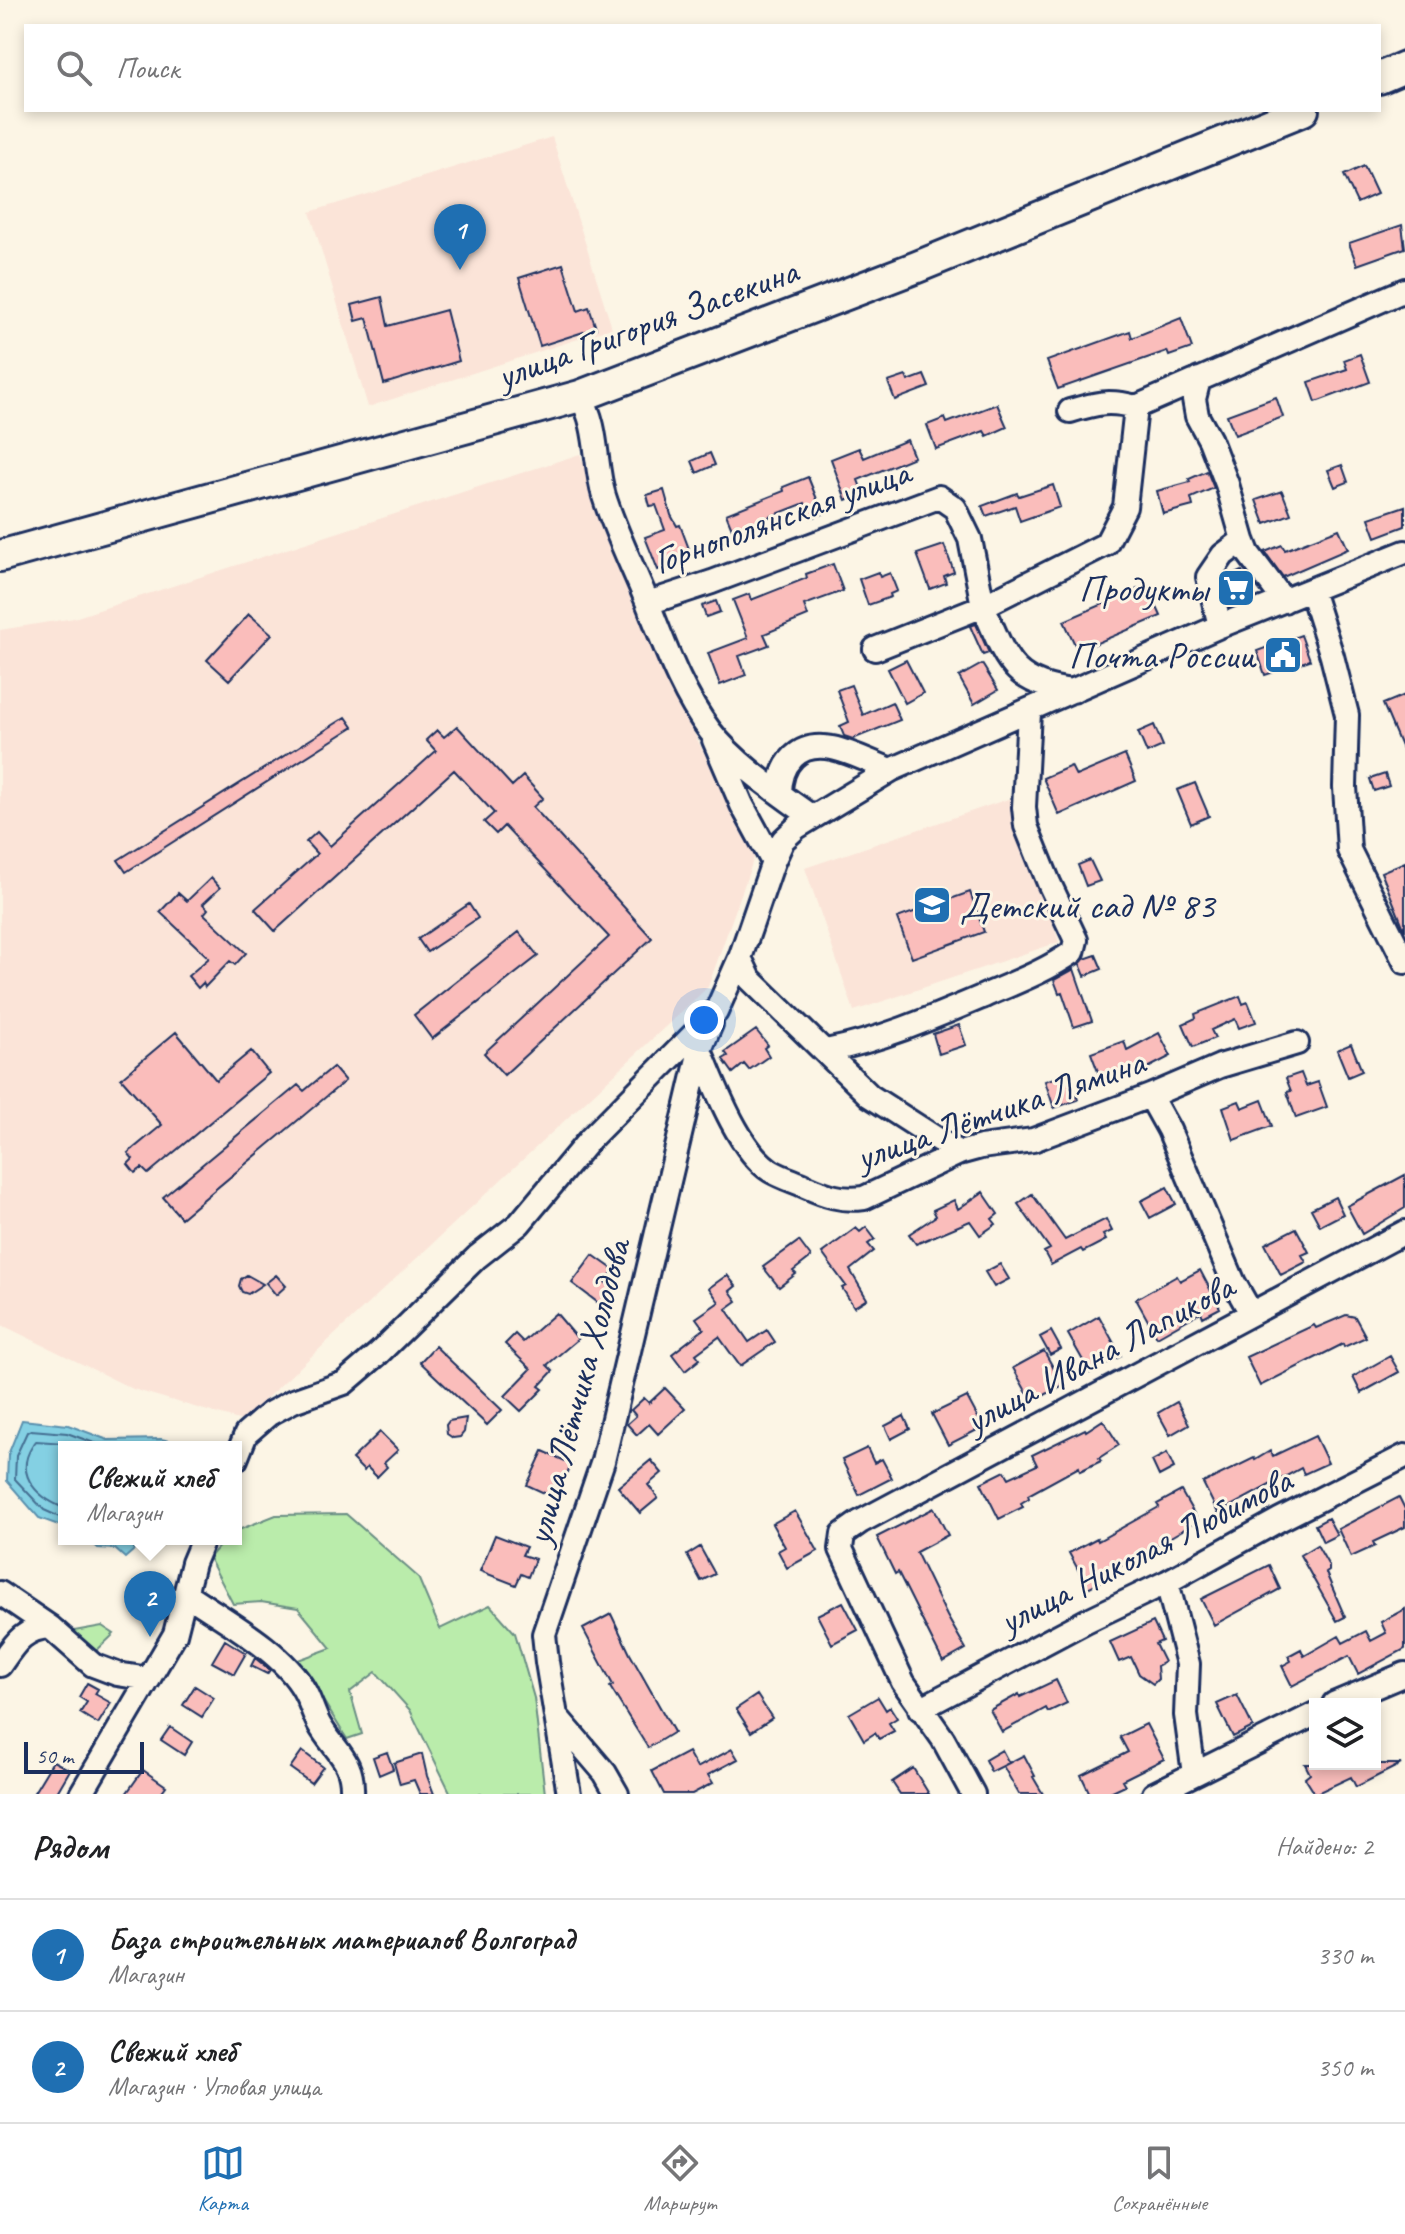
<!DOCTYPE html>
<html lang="ru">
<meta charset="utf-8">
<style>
:root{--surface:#fff;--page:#f6f6f6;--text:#202124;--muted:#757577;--line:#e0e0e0;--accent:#1f6fb2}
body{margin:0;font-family:Caveat,sans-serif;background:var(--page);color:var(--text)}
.controls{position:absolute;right:24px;bottom:24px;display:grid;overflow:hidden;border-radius:0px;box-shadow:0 4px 12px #0003}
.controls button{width:72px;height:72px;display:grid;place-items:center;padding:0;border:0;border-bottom:2px solid var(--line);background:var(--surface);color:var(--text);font:40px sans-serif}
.scale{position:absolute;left:24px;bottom:20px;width:120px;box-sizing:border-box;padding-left:8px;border:4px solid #1b2f5e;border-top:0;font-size:22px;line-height:28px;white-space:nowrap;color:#1b2f5e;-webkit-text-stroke:6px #fcf5e5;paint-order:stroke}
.you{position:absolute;left:704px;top:1020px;width:28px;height:28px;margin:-20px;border:6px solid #fff;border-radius:50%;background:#1a73e8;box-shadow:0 0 0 12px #1a73e833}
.badge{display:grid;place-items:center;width:52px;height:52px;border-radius:50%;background:var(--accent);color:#fff;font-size:26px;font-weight:700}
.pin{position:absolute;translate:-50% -66px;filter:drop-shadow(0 2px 4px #0008)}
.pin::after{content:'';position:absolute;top:42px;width:28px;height:24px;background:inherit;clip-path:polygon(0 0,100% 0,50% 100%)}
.popup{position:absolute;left:58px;top:1441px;width:184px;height:104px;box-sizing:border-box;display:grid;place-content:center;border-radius:0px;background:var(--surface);filter:drop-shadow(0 2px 6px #0005);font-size:26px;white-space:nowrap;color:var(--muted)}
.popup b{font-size:30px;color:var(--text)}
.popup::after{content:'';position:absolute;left:50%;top:100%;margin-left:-16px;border:16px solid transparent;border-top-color:var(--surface)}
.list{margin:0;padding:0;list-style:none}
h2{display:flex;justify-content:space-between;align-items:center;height:104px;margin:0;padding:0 32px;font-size:34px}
h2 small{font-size:26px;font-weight:400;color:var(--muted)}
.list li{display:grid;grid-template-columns:52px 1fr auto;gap:24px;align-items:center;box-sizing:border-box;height:112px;padding:0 32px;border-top:2px solid var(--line)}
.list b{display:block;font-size:30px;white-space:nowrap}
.list p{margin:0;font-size:26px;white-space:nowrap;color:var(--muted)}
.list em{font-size:26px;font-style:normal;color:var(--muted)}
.icon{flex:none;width:44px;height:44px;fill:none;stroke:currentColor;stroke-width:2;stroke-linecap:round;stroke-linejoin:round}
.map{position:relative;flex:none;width:1405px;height:1794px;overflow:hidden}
.search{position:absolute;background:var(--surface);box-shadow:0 4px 12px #0003;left:24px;right:24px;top:24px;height:88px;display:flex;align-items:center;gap:20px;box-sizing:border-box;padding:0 28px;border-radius:0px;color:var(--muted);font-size:30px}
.sheet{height:328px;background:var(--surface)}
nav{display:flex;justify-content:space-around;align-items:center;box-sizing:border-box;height:112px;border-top:2px solid var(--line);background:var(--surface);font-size:22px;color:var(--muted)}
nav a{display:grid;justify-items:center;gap:4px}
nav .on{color:var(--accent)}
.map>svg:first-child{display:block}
.built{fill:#fbe4d8}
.green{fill:#baecab;stroke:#6a8e84;stroke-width:2}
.water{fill:#84d0e3;stroke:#5a90ae;stroke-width:2}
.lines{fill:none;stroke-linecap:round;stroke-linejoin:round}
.shore{stroke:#456f93;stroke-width:2}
.building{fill:#fabdbb;stroke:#1b2f5e;stroke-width:2}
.minor-casing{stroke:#1b2f5e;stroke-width:28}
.major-casing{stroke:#1b2f5e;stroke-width:36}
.minor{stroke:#fcf5e5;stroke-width:22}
.major{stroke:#fcf5e5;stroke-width:30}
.labels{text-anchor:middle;stroke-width:6;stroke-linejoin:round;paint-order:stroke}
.street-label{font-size:38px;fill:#1b2f5e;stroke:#fcf5e5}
.poi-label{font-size:38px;fill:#1b2f5e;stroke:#fcf5e5;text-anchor:end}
</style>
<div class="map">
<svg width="1405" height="1794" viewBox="0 0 1405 1794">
<rect width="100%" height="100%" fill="#fcf5e5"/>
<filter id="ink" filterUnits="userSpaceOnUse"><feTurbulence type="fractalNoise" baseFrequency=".0125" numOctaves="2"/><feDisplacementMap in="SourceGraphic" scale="16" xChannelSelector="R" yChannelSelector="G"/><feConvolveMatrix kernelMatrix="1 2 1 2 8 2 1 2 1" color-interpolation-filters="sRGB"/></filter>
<g filter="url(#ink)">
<path class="built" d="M552,137L612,328L368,407L310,212Z
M580,454L676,697L755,855L708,987L242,1421L133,1389L0,1324V630L74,618Z
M1011,798L1059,942L854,1011L805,868Z"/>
<path class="green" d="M346,1514L418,1577L440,1629L490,1605L515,1633L534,1698L545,1794H451L410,1710L376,1672L350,1692L362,1734L347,1739L298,1660L331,1648L298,1608L261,1602L233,1604L209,1558L225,1539H236V1531L276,1515Z
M102,1626L114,1634L92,1655L76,1637L74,1631Z"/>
<path class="water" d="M22,1420L68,1425L108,1440L161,1439L184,1444L189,1447H64V1527L39,1518L7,1481L8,1455Z
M88,1539H137L133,1551L125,1558L115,1549L98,1548Z"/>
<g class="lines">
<path class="shore" d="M64,1508C34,1496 12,1471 36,1441L65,1443L76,1447
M64,1519L44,1510L15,1479L16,1456L27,1432L31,1430L67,1433L105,1447"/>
</g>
<path class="building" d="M1364,166L1377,194L1357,203L1344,175Z
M1402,225L1405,248L1357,265L1349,243Z
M563,264L578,311L589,307L596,328L540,346L519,278Z
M382,297L388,326L446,310L459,361L384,384L367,318L356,321L352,305Z
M1181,318L1192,348L1169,356L1167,351L1058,389L1047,361L1130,331L1132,338Z
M1360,354L1370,382L1316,402L1309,382L1347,369L1344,360Z
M924,375L929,387L895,400L888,382L906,376L908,381Z
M1276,397L1283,417L1235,435L1227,415Z
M997,404L1007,427L987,436L984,431L936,449L927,425L945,418L947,423Z
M907,440L914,457L858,480L863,493L846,500L831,459L859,448L864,458Z
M710,453L715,465L697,473L692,461Z
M1342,465L1348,482L1335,487L1328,470Z
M1207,471L1214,488L1191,498L1193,506L1163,514L1157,491L1190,482L1189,479Z
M808,477L823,514L811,518L805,503L733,531L726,514L784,491L783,487Z
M1053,485L1060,507L1020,521L1015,506L986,516L982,506L1017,493L1019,496Z
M664,490L671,515L677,526L680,525L692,557L658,570L645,537L665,530L656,505L650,506L647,495Z
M1282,491L1291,514L1265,524L1256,500Z
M1405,506V526L1376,537L1369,518Z
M1339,529L1348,549L1283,577L1265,552L1282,545L1285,550Z
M944,545L954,572L944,576L946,583L930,589L917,554Z
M833,564L843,591L804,605L808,616L764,634L769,645L739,656L746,675L720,685L708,653L748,638L733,600L749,594L751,600L807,578L806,574Z
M1242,571L1253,594L1229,605L1223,580Z
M878,572L880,577L890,573L897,591L890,594L891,597L868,605L859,579Z
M1147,585L1161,616L1090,646L1087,640L1075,645L1064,621Z
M716,601L720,612L706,617L702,606Z
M249,614L272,634L229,680L207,660Z
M976,624L989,653L983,655L970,626Z
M1301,635L1310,660L1265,675L1257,651Z
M906,660L923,693L905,703L888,669Z
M982,664L998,690L974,704L959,677Z
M851,685L863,715L892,702L900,720L853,739L844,736L840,726L849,722L837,690Z
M1405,695V756L1383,704Z
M346,717L353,727L126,872L118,860Z
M1154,725L1163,746L1147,753L1138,732Z
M457,726L512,786L523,776L543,798L533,807L652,938L504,1075L484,1053L609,937L504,826L496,834L484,822L494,813L454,770L275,931L255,909L317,854L306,842L317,832L330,846L436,751L426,740L437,730L444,737Z
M1125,755L1136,781L1059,815L1043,778L1071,766L1076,776Z
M1385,774L1389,786L1374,791L1370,779Z
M1195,783L1209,816L1191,824L1177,790Z
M1090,860L1100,881L1086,886L1078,865Z
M1405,862V931L1381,872Z
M211,878L220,888L203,904L208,909L204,914L246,953L235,965L230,961L205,987L203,983L198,988L188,976L209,958L160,912L178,893L187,901Z
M970,892L984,932L912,958L897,918Z
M469,904L478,918L427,952L418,939Z
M519,932L538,956L432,1039L414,1015Z
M1096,955L1102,969L1085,976L1080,964L1084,959Z
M1074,969L1092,1021L1074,1027L1062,992L1059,993L1054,980Z
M1240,996L1243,1004L1248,1002L1256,1022L1239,1028L1235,1019L1211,1030L1215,1038L1193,1047L1183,1024L1196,1018L1195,1014Z
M959,1025L966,1045L939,1054L933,1034Z
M756,1030L768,1045L764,1048L769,1056L749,1070L744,1064L733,1073L723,1059L728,1056L725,1052Z
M176,1032L216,1080L251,1051L269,1073L148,1174L142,1168L135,1173L128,1164L133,1159L128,1153L162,1125L121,1078Z
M1159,1033L1171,1056L1144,1070L1103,1085L1091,1053L1124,1041L1127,1050Z
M1351,1044L1362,1071L1348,1077L1337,1050Z
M333,1067L345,1081L181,1218L163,1197L298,1085L304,1091Z
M1068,1073L1078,1100L1054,1108L1045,1081Z
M1301,1073L1306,1086L1318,1082L1327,1107L1296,1118L1287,1092L1291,1091L1286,1078Z
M1262,1100L1272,1126L1234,1140L1223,1107L1239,1101L1242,1108Z
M1405,1175V1208L1362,1234L1347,1206Z
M1167,1187L1176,1204L1150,1218L1141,1201Z
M983,1192L998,1214L992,1219L996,1224L980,1235L970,1221L916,1244L909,1234L936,1216L933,1210L954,1200L958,1209Z
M1032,1194L1065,1240L1106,1219L1112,1231L1103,1235L1106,1240L1083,1252L1081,1249L1051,1265L1044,1252L1050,1249L1018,1204Z
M1335,1197L1343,1214L1320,1226L1311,1209Z
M866,1227L875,1239L868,1244L874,1251L850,1270L867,1299L854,1307L842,1288L846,1286L822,1253L856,1228L860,1232Z
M1296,1228L1309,1252L1302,1255L1306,1262L1281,1275L1265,1244Z
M799,1241L811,1257L793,1271L796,1274L779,1287L763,1267Z
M593,1255L614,1270L605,1282L613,1288L601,1305L572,1283Z
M1000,1264L1009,1279L994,1287L985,1272Z
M1200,1270L1220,1308L1203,1317L1201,1312L1157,1337L1136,1299L1177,1276L1180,1281Z
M247,1275L263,1284L248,1294L242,1292L239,1286L241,1279Z
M276,1275L286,1286L276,1295L266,1283Z
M727,1275L736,1286L730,1291L737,1301L726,1309L749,1342L767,1330L775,1342L740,1366L719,1337L696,1354L700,1359L685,1371L672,1354L704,1329L696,1318L719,1302L709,1288Z
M556,1313L578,1339L547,1365L553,1371L539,1386L543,1389L521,1411L505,1396L531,1369L505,1344L515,1334L523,1342Z
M1346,1315L1355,1317L1366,1337L1344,1347L1343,1344L1260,1386L1246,1357L1314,1325L1316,1328Z
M1099,1316L1121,1356L1090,1373L1068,1334Z
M1051,1331L1061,1349L1050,1355L1040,1337Z
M435,1346L502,1410L487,1425L420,1362Z
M1044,1351L1063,1385L1032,1402L1013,1368Z
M1390,1356L1399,1372L1361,1393L1353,1377Z
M665,1388L685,1409L658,1434L649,1424L637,1435L627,1424L636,1416L631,1410L644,1398L649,1403Z
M967,1397L983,1427L948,1445L932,1414Z
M1177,1402L1189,1424L1170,1435L1158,1413Z
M904,1416L910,1429L891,1439L885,1426Z
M466,1418L464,1432L460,1437L453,1438L447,1434L446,1425L449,1421Z
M1103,1420L1119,1445L1099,1458L1101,1461L1080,1471L1079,1467L1028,1495L1029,1498L1021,1503L1023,1507L999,1519L981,1483L1005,1471L1009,1478L1037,1465L1032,1455L1085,1429L1086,1431Z
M380,1432L398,1450L384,1463L387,1467L377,1477L367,1467L364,1471L352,1459Z
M1315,1436L1328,1463L1304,1474L1301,1468L1218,1513L1203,1483L1254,1458L1255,1460L1270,1451L1273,1456Z
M867,1448L874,1463L882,1459L892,1478L859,1495L842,1460Z
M543,1451L572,1464L555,1498L527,1485Z
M1167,1453L1174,1468L1159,1476L1152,1461Z
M651,1460L662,1473L648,1485L658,1498L640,1513L618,1487Z
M1181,1491L1198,1521L1114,1570L1116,1573L1088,1588L1069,1553L1097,1538L1098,1541L1159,1507L1157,1504Z
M1399,1497L1405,1509V1527L1373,1542L1375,1546L1351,1557L1338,1529Z
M934,1508L948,1535L916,1552L947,1616L966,1649L943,1662L898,1572L895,1574L877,1537Z
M795,1511L818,1551L787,1568L778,1551L785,1547L772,1524Z
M1328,1518L1337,1535L1323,1542L1315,1525Z
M495,1535L526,1547L522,1555L535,1559L528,1577L521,1574L516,1585L480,1571Z
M1317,1545L1329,1566V1571L1326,1573L1345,1617L1337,1621L1300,1555Z
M700,1547L715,1574L701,1581L687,1555Z
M1269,1565L1280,1589L1214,1625L1201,1599Z
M843,1602L858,1630L832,1644L817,1615Z
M1405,1609V1649L1358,1674L1349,1656L1292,1686L1282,1666L1291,1661L1288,1656L1301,1649L1304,1656L1339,1636L1343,1643L1366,1631L1371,1641L1386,1633L1381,1622Z
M611,1614L630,1654L674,1732L648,1748L610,1687L613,1685L583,1629Z
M1153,1622L1162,1641L1155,1644L1164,1662L1157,1666L1158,1679L1153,1684L1139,1674L1131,1657L1119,1662L1110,1642Z
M225,1640L246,1653L234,1674L212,1662Z
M255,1658L270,1670L267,1674L251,1666Z
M1056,1680L1067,1703L1048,1712L1046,1708L1002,1732L990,1710L1019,1694L1020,1697Z
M87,1683L98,1689L95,1694L111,1703L98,1724L80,1713L87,1702L79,1697Z
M195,1686L214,1698L202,1717L183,1705Z
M757,1695L772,1718L751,1732L736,1709Z
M1237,1695L1253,1727L1233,1737L1217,1704Z
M878,1697L886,1710L890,1707L897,1718L889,1723L894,1731L879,1739L875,1733L864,1740L849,1714Z
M1146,1724L1164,1759L1122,1780L1125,1785L1106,1794H1090L1081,1775L1128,1752L1120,1737Z
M170,1727L192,1742L184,1755L161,1740Z
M732,1749L738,1759L708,1775L713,1783L692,1794H664L652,1771L688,1752L697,1768Z
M1002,1750L1009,1763L991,1772L985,1760Z
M302,1751L323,1767L311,1783L290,1768Z
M387,1752L393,1769L379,1775L373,1757Z
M422,1754L427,1776L434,1794H420L414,1780L400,1784L394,1763Z
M1024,1755L1035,1776L1033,1777L1043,1794H1019L1003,1766Z
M53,1761L70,1770L56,1794H33Z
M1305,1764H1401L1356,1787L1351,1777L1315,1794L1305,1778L1310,1774Z
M913,1768L929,1794H900L892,1782Z
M143,1770L166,1786L160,1794H126Z"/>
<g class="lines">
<g class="minor-casing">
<path id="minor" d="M1199,379L1194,399L1197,416L1210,440L1227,484L1243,540L1248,553L1284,601
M580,396C599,426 594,463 604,496C615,531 632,565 646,599C664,643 680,691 710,731C734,763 780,794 812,817
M1136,407L1405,290
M1070,411C1097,403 1109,400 1136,407L1125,507L1106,544L983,606C1006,658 1010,684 1073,691
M1311,590L1332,656L1347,715L1345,787L1349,850L1405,962
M648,603L712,582L939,497L955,508L970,539L983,606L875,649
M1220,626L1208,577L1223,555L1243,540
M714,740L742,805L773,862
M780,794C780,764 798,741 832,748C852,752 872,763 891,770
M740,958L750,979L870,1096L959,1153
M700,1050C714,1084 739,1151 771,1171C781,1177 794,1181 805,1186C825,1195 841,1201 864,1198L959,1153L981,1147L1033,1140L1150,1096L1220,1066L1297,1043
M826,1051C881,1040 932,1018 984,996C1014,983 1046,971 1073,952L1076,940L1049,883L1026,826L1024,807L1029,712
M1150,1096L1169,1130L1234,1283L1251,1313
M236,1459L246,1434L269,1414L293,1401L344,1383L379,1353L477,1257L519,1224L590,1139L716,1012L740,958L773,862L783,840L797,827L891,770L1220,626L1405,552
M1167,1582L1188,1664L1186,1715L1194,1774
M0,1593L50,1627L93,1665L117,1674L149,1679
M185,1593C222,1619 282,1650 304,1690C310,1700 313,1713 319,1724C334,1751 354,1759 352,1794
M0,1665C14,1645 23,1628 50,1627
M1334,1704L1405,1674
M920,1709L1086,1621L1167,1582L1279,1520L1405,1456
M558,1718L605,1773L617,1794
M81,1794L175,1634L193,1563L203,1539
M569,1794L547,1662L544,1634L603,1461L700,1050L711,1024
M973,1794L943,1739L903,1682L841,1549L843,1534L860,1522L1405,1232
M1154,1794L1315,1714"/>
</g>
<g class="major-casing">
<path id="major" d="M1379,78L1405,67
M0,556L580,396L917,267L1303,110"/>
</g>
<use href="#minor" class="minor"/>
<use href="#major" class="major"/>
</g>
</g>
<defs>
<g id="supermarket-square" transform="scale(2)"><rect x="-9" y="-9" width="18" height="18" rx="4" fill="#1f6fb2" stroke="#fcf5e5"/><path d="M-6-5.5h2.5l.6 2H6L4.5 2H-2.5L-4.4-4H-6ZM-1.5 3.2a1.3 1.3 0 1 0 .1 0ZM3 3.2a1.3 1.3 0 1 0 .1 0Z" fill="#fff"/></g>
<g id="civic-square" transform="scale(2)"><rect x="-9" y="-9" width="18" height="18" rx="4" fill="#1f6fb2" stroke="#fcf5e5"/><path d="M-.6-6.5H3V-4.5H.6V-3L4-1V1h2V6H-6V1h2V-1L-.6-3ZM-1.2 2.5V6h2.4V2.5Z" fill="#fff"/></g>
<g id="school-square" transform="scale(2)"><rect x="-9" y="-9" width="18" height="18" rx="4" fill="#1f6fb2" stroke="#fcf5e5"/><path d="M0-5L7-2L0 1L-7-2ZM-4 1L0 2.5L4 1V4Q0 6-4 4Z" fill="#fff"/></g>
</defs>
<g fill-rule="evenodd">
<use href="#supermarket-square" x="1236" y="588"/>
<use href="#civic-square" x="1283" y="655"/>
<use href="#school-square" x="932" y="905"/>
</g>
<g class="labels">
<g class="street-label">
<text transform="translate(647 323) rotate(-20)" y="13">улица Григория Засекина</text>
<text transform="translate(781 516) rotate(-20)" y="13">Горнополянская улица</text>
<text transform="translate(1000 1109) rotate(-19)" y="13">улица Лётчика Лямина</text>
<text transform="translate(1099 1353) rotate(-28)" y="13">улица Ивана Лапикова</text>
<text transform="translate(577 1392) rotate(-75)" y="13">улица Лётчика Холодова</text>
<text transform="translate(1145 1550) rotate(-27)" y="13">улица Николая Любимова</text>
</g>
<g class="poi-label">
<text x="1208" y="601">Продукты</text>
<text x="1255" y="668">Почта России</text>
<text x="960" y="918" text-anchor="start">Детский сад № 83</text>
</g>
</g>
</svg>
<div class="controls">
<button><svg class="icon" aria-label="layers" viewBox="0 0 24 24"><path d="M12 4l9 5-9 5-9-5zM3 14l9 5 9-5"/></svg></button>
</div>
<div class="scale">50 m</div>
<div class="you"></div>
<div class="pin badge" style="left:460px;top:270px">1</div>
<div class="pin badge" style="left:150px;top:1637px">2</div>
<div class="popup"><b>Свежий хлеб</b>Магазин</div>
<div class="search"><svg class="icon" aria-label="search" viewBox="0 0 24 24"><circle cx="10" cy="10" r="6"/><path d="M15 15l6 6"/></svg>Поиск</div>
</div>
<section class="sheet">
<h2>Рядом<small>Найдено: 2</small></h2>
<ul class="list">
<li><span class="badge">1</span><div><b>База строительных материалов Волгоград</b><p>Магазин</p></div><em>330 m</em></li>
<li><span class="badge">2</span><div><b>Свежий хлеб</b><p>Магазин · Угловая улица</p></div><em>350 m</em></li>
</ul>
</section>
<nav>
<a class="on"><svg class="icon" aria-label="map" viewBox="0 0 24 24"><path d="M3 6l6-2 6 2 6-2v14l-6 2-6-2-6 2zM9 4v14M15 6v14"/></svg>Карта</a>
<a><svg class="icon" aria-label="directions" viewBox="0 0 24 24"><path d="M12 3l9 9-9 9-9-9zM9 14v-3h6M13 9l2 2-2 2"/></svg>Маршрут</a>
<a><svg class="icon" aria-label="saved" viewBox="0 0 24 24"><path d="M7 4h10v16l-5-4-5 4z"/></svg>Сохранённые</a>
</nav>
